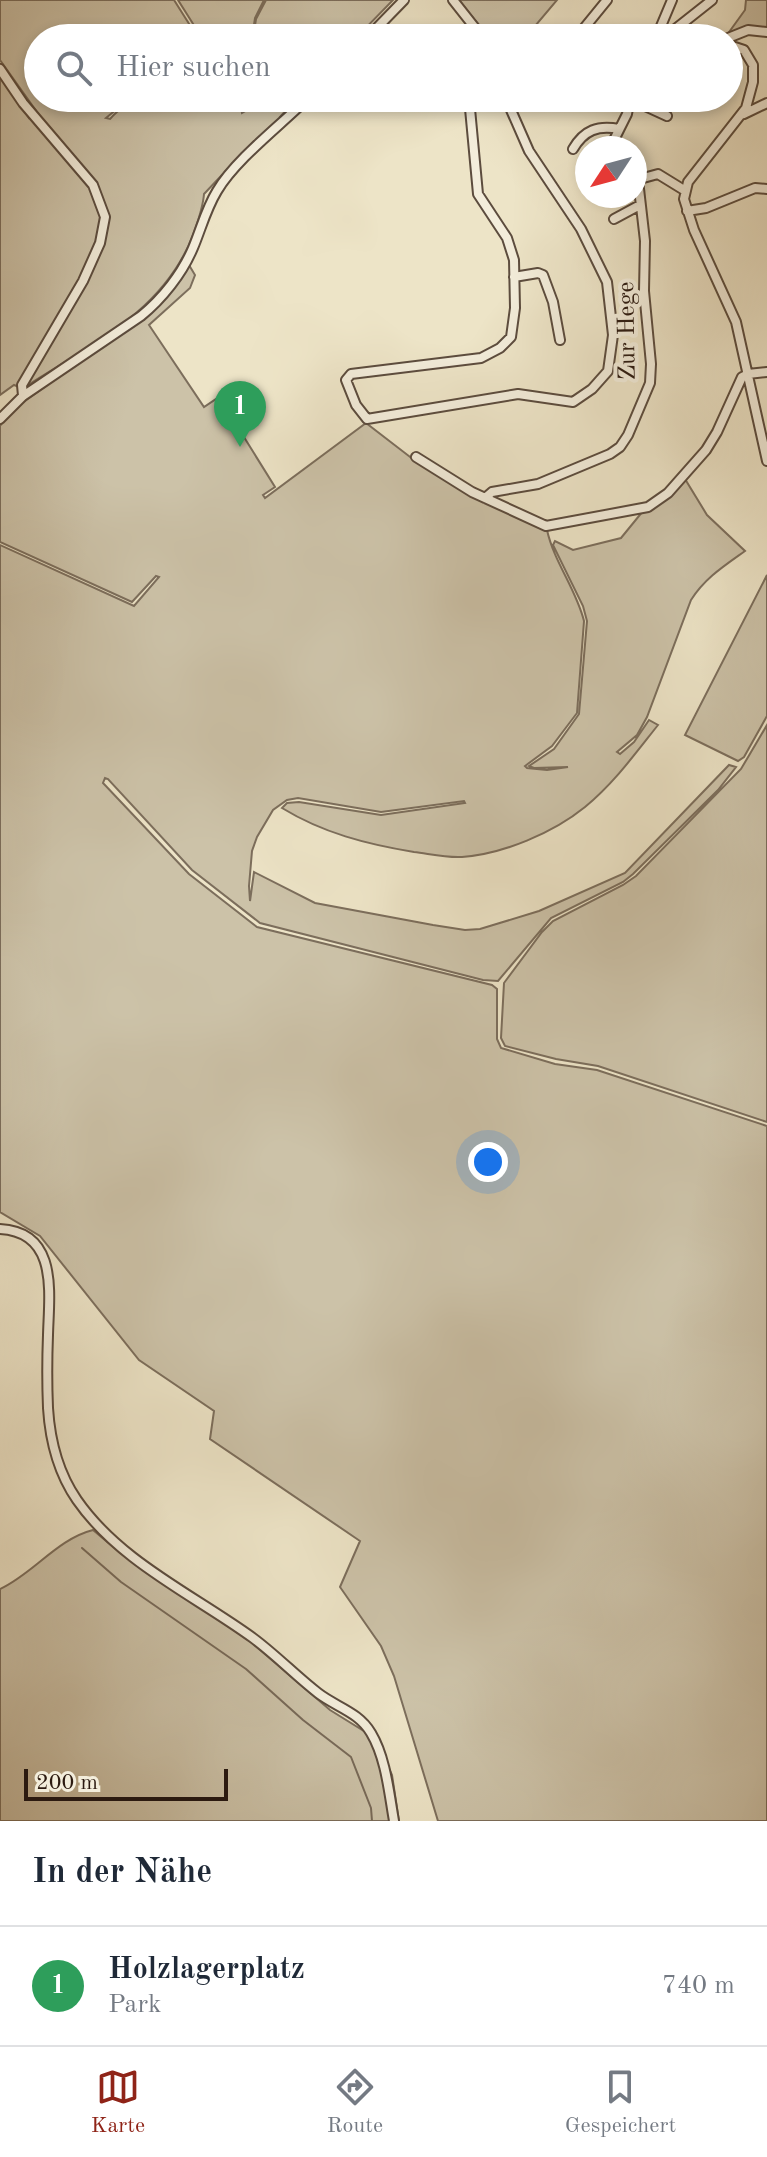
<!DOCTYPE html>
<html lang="de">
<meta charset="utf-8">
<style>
:root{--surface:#fff;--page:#f2f2f3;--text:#1f2937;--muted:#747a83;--line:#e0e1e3;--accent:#8f2418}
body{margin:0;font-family:"Old Standard TT",serif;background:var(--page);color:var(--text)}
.compass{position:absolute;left:575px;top:136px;width:72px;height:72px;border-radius:50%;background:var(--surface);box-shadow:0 4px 12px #0003;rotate:234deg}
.scale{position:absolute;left:24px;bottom:20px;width:204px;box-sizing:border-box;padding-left:8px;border:4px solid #2c1a10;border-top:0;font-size:22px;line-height:28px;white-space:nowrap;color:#2c1a10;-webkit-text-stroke:6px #f3eddb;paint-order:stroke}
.you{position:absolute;left:488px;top:1162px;width:28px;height:28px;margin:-20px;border:6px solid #fff;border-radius:50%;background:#1a73e8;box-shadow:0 0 0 12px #1a73e833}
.badge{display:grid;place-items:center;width:52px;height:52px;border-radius:50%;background:var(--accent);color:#fff;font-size:26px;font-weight:700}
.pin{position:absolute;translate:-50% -66px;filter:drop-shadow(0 2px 4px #0008)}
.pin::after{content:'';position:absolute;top:42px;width:28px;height:24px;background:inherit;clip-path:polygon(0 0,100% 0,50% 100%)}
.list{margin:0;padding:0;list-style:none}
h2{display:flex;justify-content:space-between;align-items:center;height:104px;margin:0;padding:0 32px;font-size:34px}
h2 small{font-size:26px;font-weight:400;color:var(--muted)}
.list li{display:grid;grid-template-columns:52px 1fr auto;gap:24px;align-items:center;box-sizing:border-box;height:120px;padding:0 32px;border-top:2px solid var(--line)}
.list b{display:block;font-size:30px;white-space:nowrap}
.list p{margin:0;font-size:26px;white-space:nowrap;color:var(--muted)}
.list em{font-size:26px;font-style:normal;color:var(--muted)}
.icon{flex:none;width:44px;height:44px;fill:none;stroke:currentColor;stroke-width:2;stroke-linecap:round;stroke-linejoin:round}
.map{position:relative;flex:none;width:767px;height:1821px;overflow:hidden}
.search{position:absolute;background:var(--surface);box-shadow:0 4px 12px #0003;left:24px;right:24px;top:24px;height:88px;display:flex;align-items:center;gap:20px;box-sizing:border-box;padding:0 28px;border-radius:44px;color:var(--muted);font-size:30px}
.sheet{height:224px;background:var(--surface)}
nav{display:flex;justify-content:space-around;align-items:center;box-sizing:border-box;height:112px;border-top:2px solid var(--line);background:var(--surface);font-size:22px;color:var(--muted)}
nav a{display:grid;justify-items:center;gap:4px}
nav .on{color:var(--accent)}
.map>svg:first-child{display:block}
.green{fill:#ccc2a8;stroke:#7c6e5c;stroke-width:2}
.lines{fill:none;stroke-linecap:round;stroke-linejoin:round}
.stream{stroke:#786a59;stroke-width:2}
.minor-casing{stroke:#5c4c3e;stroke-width:12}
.minor{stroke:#f3eddb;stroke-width:8}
.labels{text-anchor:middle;stroke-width:8;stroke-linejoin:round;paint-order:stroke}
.street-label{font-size:24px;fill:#2c1a10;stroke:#f3eddb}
</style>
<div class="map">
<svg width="767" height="1821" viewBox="0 0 767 1821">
<rect width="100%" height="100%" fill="#ede4c7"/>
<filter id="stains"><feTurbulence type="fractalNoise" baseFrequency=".0025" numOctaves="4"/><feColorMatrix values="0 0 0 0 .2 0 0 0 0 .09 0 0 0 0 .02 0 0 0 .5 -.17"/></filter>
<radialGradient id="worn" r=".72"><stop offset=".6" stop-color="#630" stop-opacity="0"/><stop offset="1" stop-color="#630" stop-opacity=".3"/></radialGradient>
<path class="green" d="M0,0H174L198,38H38V98H141L123,104L106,118L110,119C143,80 182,110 220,106C226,105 231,100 237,98C243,97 251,98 257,98L256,101L241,108L242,113L261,102L297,98L280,117L281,118L258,141H254L204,194C203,208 198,221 193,235C164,311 92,344 28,385L19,387L14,385L0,395V75L29,118L37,112L0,60Z
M178,0H264L255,18L252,38H202Z
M266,0H393L356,38H253L256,19Z
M459,0H557L525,38H489Z
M746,0H767V29L754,27L727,35L745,10Z
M189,265L195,275L190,288L149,325L204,407L219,397L275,487L263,495L265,498L366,423L414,460L547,530C554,562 576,589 584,621L577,713L552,746L525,766L527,768L547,770L568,767L534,768L529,766L554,749L579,714L587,621L583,606L553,545L555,541L573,550L621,538L643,511L685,479L707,515L745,551C724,566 705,578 691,600L647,717L637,735L617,752L620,754L634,742L649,720L658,725C635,754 614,783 585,807C553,833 503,854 462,857C446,858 430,854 414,852C366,844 323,833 282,808L287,803L299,802L381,815L465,803L464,801L381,812L298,798L287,800L273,810L257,837L252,851L249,886L250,901L254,872L315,903L433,925L465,930L480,929L539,911L625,873L729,765L736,767L718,790L633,874L623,882L551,918L498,981L483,980L260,923L192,870L108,779L105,778L103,783L189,874L257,927L492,985L497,989V1039L501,1048L555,1064L597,1070L767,1126V1821H438L394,1676L381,1646L340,1587L360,1541L210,1439L214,1411L139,1360L40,1236L0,1212V545L134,606L159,577L156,576L132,602L0,542V426L11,411L50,383L144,318Z
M767,575V716L744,757L738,761L685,735Z
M767,725V1122L598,1066L556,1059L505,1046L501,1038L504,983L542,932L553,921L623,885L636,876L741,769Z
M93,1530L118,1551L251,1642L330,1710L367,1733L380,1748L392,1775L399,1821H0V1589C33,1574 57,1539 93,1530Z"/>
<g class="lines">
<path class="stream" d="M82,1548L121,1582L246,1669L303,1720L351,1757L371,1808L372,1821"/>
<g class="minor-casing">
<path id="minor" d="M453,0L483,38
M367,38L404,0
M576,38L607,0
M656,38L672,0
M664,38L712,0
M728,38L748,30L767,32
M729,45L744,50L753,65V82L746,108L688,182L684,199L694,230L736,322L767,461
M0,69L23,103L93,185L105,217L100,243L83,281L22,385L23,396
M469,98L478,194L507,238L514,260L515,308L511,337L500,348L481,358L351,374L346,380L356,405L367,419L518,394L573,402L592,389L608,371L613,335L607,282L581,229L529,151L511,110L509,98
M630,99L667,116
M744,114L767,103
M610,148L627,114L630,98
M573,149C584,130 598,125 619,129
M636,180L658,174L684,190
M687,211L706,208L755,188L767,189
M614,219L640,205
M514,277L538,273L543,275L553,302L560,340
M748,374L767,372
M0,419L23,396L141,316C162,299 182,274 193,248C201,229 206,209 217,191C236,159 281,125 308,98
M416,457L472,492L546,526L648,507L668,493L706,450L717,432L742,377L748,374
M485,498L492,492L538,484L610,454L620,447L628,435L650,383L651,364L644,291L645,241L638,180
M0,1229C59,1232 49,1294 48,1335C47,1360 47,1384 48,1408C50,1440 59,1474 77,1500C120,1562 194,1595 253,1638C276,1655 296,1676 318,1693C336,1707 359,1712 371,1733C386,1758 389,1793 394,1821"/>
</g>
<use href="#minor" class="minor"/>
</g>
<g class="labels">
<g class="street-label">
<text transform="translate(626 331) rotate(-91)" y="8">Zur Hege</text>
</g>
</g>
<rect width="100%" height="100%" filter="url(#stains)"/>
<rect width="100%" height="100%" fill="url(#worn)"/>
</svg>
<svg class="compass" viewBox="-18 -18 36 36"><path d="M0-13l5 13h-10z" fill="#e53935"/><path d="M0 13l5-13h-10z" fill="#747a83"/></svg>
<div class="scale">200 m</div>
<div class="you"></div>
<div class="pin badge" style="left:240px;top:447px;background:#2e9e5b">1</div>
<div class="search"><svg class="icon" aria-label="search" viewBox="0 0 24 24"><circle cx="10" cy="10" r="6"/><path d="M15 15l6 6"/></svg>Hier suchen</div>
</div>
<section class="sheet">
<h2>In der Nähe<small></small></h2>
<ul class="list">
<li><span class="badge" style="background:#2e9e5b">1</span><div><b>Holzlagerplatz</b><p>Park</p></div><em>740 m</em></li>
</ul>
</section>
<nav>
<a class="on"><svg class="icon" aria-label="map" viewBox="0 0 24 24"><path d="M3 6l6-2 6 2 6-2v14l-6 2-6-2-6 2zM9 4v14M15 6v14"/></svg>Karte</a>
<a><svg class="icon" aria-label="directions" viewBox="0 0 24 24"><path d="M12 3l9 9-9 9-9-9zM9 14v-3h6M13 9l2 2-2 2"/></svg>Route</a>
<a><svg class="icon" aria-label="saved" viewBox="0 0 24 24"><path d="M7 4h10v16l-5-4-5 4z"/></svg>Gespeichert</a>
</nav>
